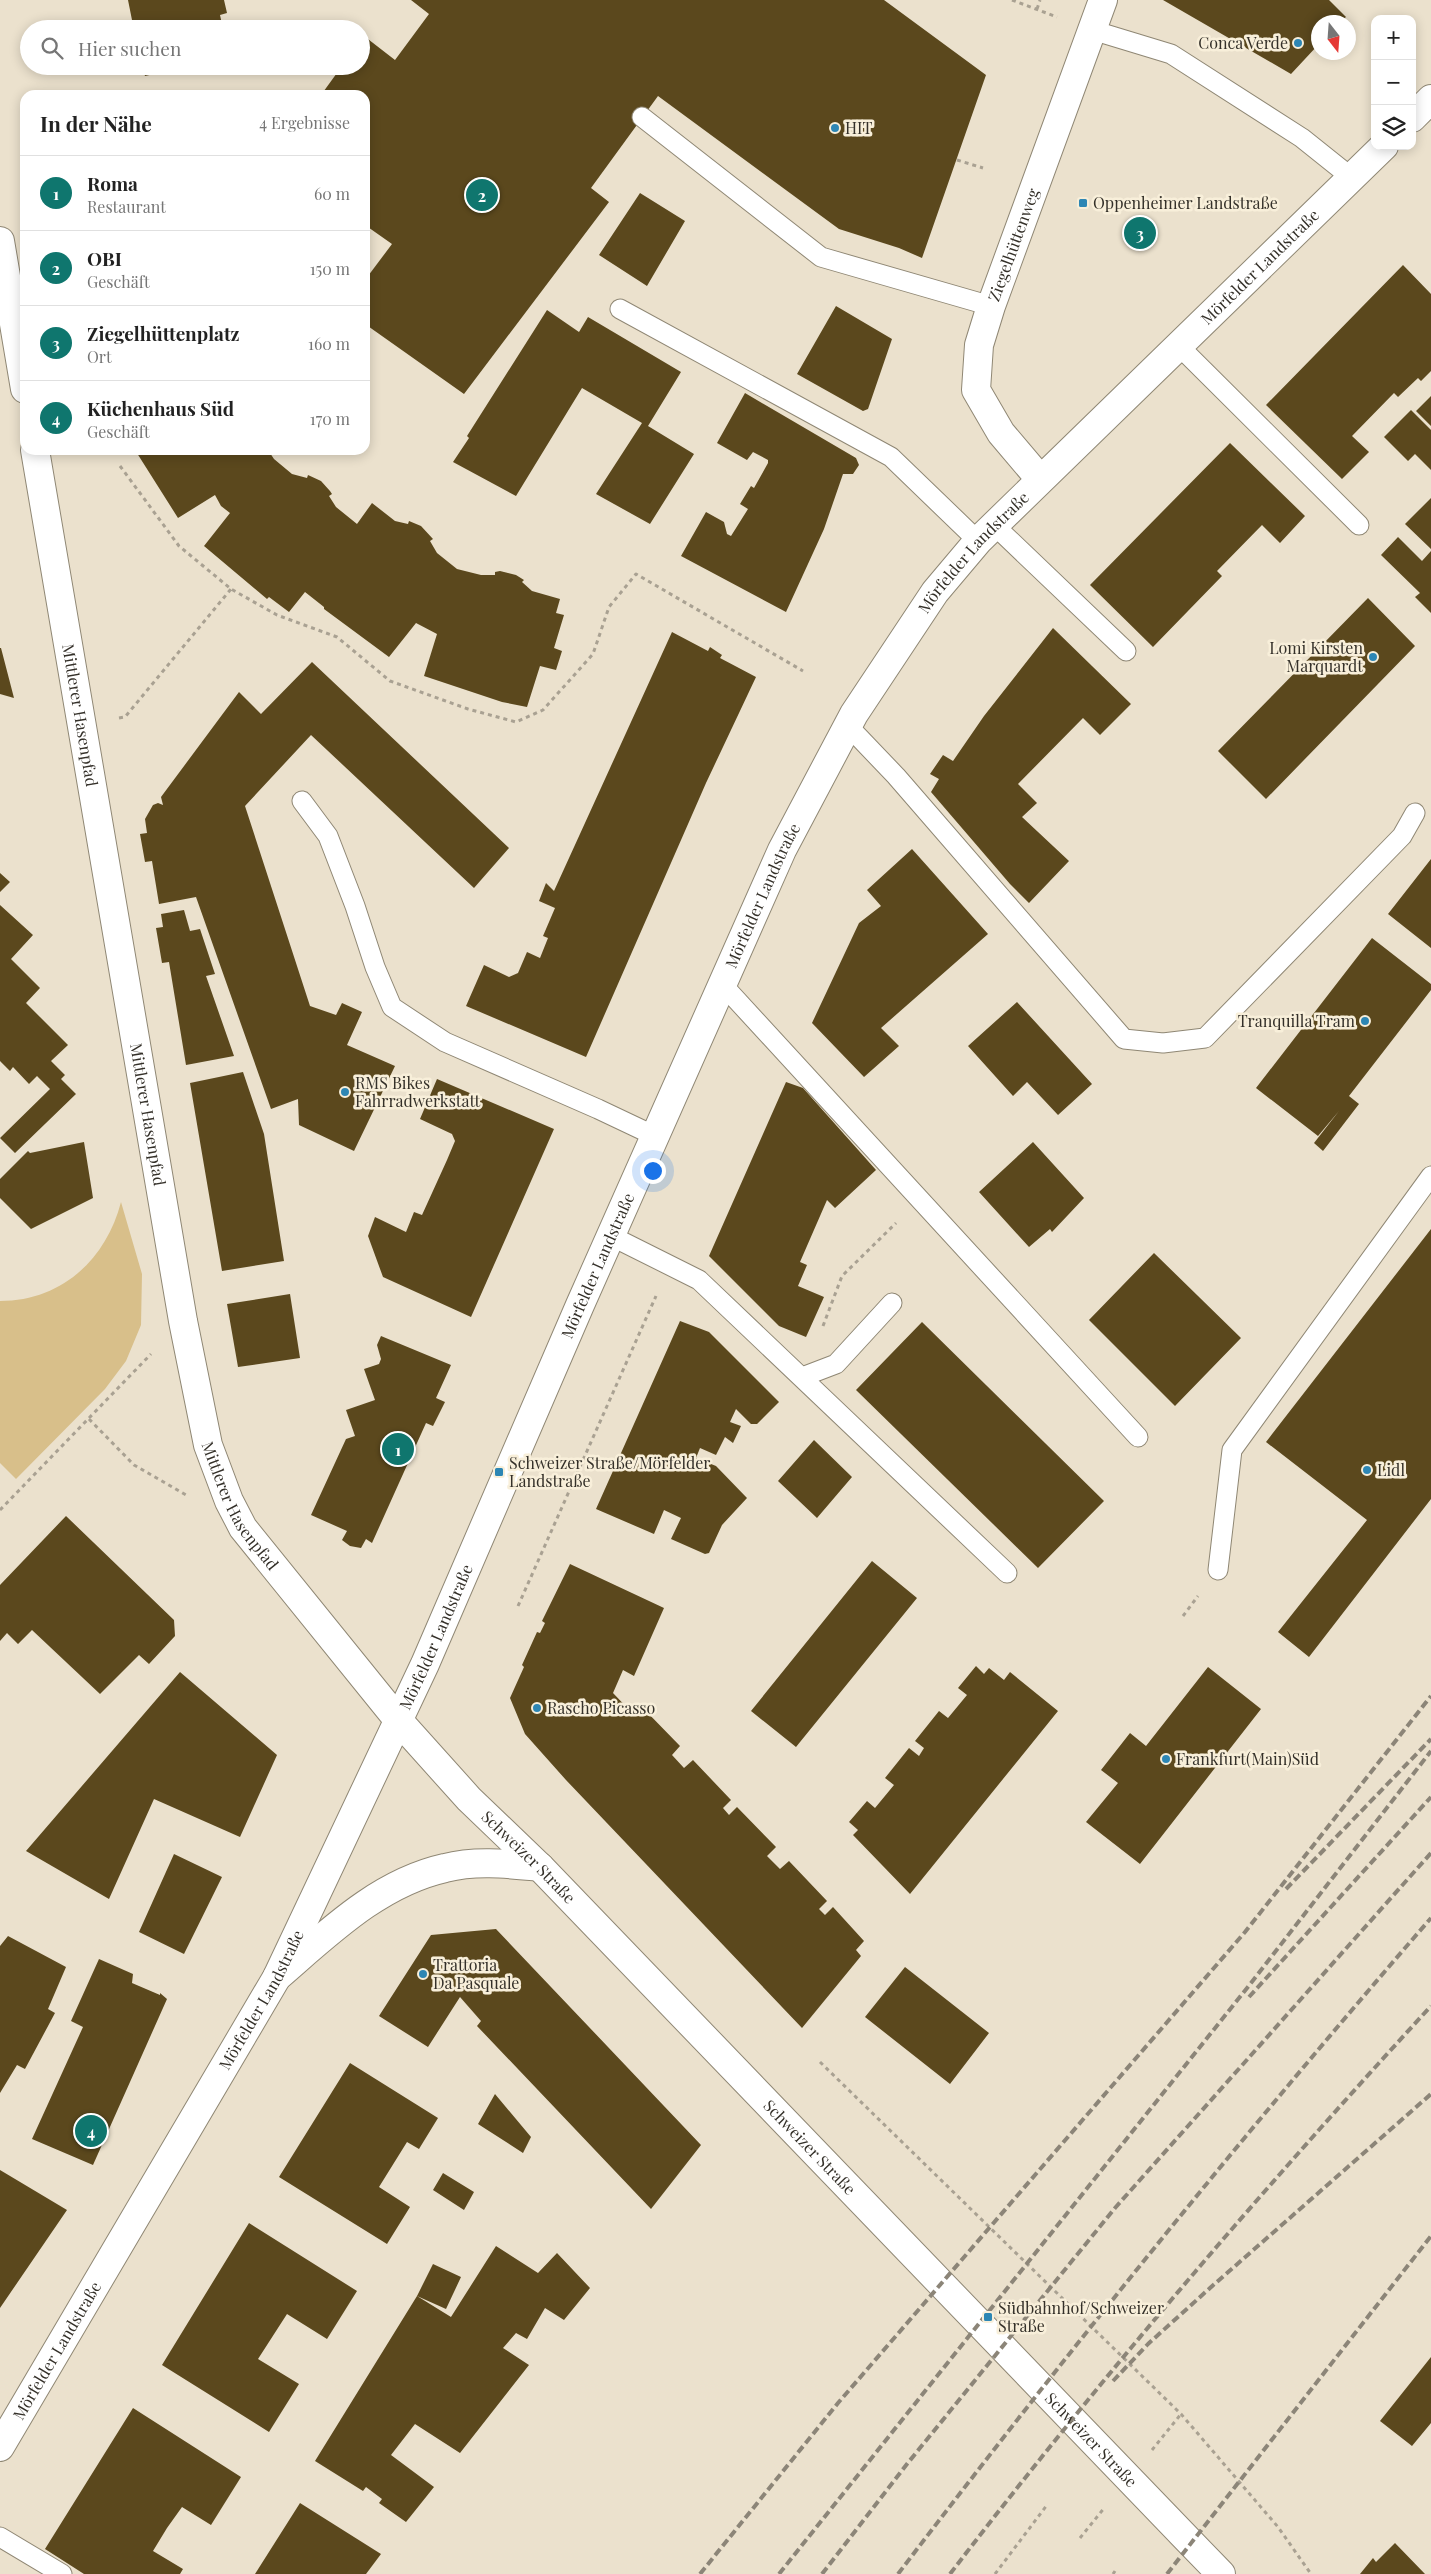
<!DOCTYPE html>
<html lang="de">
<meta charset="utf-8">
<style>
:root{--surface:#fff;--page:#f6f6f6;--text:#222;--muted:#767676;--line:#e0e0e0;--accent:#0f766e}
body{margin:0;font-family:"Playfair Display",serif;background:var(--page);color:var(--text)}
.controls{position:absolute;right:15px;top:15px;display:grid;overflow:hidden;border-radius:10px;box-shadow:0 2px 12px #0003}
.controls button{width:45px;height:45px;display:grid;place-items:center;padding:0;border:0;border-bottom:1px solid var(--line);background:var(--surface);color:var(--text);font:25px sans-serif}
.compass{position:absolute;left:1311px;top:15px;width:45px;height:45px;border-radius:50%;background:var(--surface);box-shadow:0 2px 12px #0003;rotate:163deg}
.you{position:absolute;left:652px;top:1170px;width:18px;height:18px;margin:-12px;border:4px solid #fff;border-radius:50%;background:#1a73e8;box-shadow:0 0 0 8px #1a73e833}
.badge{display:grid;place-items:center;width:32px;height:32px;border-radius:50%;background:var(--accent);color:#fff;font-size:16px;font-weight:700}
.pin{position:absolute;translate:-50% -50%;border:2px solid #fff;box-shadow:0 1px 5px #0006}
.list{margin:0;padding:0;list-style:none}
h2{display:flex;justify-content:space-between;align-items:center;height:65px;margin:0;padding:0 20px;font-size:21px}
h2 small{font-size:16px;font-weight:400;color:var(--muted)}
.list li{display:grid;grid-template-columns:32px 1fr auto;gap:15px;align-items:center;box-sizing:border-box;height:75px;padding:0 20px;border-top:1px solid var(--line)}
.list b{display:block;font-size:19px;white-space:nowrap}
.list p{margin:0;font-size:16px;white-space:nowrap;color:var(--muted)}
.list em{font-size:16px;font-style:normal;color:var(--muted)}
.icon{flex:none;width:28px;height:28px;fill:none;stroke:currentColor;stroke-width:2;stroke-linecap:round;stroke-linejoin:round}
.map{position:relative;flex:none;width:1431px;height:2574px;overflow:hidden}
.search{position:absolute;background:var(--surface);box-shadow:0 2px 12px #0003;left:20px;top:20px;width:350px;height:55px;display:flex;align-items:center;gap:12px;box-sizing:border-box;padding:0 18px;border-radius:28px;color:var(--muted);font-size:19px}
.panel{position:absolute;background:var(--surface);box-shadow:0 2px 12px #0003;left:20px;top:90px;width:350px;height:365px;border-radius:15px}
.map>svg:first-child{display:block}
.green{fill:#d8bf8a}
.building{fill:#5b481d}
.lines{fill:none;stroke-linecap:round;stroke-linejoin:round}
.service-casing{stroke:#8f8774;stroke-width:21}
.minor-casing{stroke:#8f8774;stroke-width:30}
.tertiary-casing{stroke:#8f8774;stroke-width:30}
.secondary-casing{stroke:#8f8774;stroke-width:30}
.path{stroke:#a9a192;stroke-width:3;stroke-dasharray:4 4;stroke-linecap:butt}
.service{stroke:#fff;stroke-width:19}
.minor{stroke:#fff;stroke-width:28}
.tertiary{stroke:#fff;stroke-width:28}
.secondary{stroke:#fff;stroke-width:28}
.rail{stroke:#8c8578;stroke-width:4;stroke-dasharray:8 4;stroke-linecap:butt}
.poi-dot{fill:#2d86b4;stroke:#f8efda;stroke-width:2}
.labels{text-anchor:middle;stroke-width:5;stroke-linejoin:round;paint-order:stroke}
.poi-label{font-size:16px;fill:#343029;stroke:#f8efda;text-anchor:start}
.street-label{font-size:16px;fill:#343029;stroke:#f8efda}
</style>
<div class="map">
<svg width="1431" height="2574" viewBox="0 0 1431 2574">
<rect width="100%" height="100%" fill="#ebe1cd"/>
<path class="green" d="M121,1202L142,1274L141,1325L126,1361L105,1389L16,1479L0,1463V1301C61,1301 106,1260 121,1202Z"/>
<path class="building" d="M128,0H224L227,13L220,15L223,29H130L128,20H132Z
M411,0H884L986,75L922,258L899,248L839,229L658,96L591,188L609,202L464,394L365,324V280L392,244L365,225V95H321L342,66H361V40L364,36L395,60L429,14Z
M1163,0H1329L1346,17L1340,22H1318V45L1291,74Z
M142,66H184L185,67L145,76Z
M640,193L685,221L647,286L599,255Z
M1403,265L1431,294V371L1421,381L1418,378L1398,397L1394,393L1352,436L1369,452L1342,479L1266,405Z
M836,306L892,339L868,409L863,411L797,374Z
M547,310L579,332L588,317L681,372L648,426L694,454L650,524L596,494L642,423L582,388L516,496L453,462L469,438L467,436Z
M745,393L856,458L859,465L853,474H843L824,529L786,612L681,556L706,512L724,522L727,534L731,536L748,509L740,504L751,486L754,488L768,463V460L753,452L747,460L717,443Z
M1431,396V426L1416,411Z
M1411,410L1431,430V470L1415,454L1408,461L1384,437Z
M1230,443L1305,516L1280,543L1262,525L1217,571L1222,576L1153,647L1090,585Z
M135,450H268L274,459L292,474L307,478L308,475L321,481L330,491L332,494L329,496L336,507L357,524L372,503L395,521L408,524L409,521L421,526L433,539L430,541L437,553L457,569L481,575H495V572L500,571L516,575L524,580L522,582L532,591L560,599L556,613L564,615L554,648L562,651L556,670L540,666L527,707L502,702L424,676L437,634L416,623L389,657L324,609V607L305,592L289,612L269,597L267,599L204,546L230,513L221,506L215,495L178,518Z
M1431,498V549L1405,524Z
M1398,537L1422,561L1431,551V613L1415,597L1420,593L1381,555Z
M1368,598L1415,646L1266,799L1218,751Z
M1053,628L1131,704L1100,735L1083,718L1018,784L1037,803L1022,817L1069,861L1029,903L1010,884L931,792L939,779L930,774L943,755L953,761L984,716Z
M672,632L708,651L710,647L722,655L720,658L756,677L706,783L586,1057L466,1006L484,965L509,977L518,973L527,952L540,958L548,938L543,936L555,908L539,901L546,883L554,891Z
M0,648H1L14,698L0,694Z
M312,662L509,848L474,888L311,735L245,806L310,1006L336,1015L342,1003L362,1012L347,1045L395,1066L354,1151L299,1125L298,1099L271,1109L196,897L159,904L152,861L145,862L140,834L147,833L145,819L153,805L158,803L163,805L161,797L239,692L261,714Z
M912,849L988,934L881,1028L899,1046L864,1077L812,1023L859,923L881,906L867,890Z
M1431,859V948L1388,914Z
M0,873L10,882L0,892Z
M0,905L33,935L11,959L40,988L26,1003L68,1045L51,1061L65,1075L61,1079L76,1094L15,1153L0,1138L50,1089L37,1076L29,1084L13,1067L10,1071L0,1061Z
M184,910L190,931L200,929L215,974L206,976L234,1056L186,1065L169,962L162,963L156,928L163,927L161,914Z
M1372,938L1431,984V990L1349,1096L1359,1104L1323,1151L1314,1143L1339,1111L1318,1136L1256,1088Z
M1017,1002L1092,1084L1058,1115L1027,1082L1013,1096L968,1046Z
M243,1072L264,1134L284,1261L222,1271L190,1083Z
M437,1079L554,1129L471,1317L383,1277L368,1236L375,1217L406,1232L414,1212L422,1215L447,1160L455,1141L452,1134L420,1119Z
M786,1082L803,1088L876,1170L835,1208L827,1200L800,1262L807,1265L798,1286L824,1297L806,1337L779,1326L709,1256Z
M84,1142L93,1198L31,1229L0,1198V1179L28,1151L30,1153Z
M1033,1142L1084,1198L1052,1232L1050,1229L1029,1247L979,1192Z
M1431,1229V1499L1309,1657L1278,1632L1367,1520L1266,1442Z
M1154,1253L1241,1338L1175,1406L1089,1320Z
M290,1294L300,1358L238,1367L227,1304Z
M680,1321L709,1332L779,1402L757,1424H751L736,1409L730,1422L741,1426L733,1443L725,1437L716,1455L700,1448L696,1458L716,1466L747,1498L722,1525L709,1553L705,1554L671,1539L681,1518L664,1510L654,1534L596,1509Z
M922,1322L1104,1501L1038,1568L856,1390Z
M381,1336L451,1365L436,1398L445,1402L433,1426L426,1423L372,1543L366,1539L361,1548L350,1546L342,1540L347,1531L311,1515L346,1439L355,1436L346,1410L375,1400L364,1369L379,1364L381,1359L377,1345Z
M814,1440L852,1477L817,1518L778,1481Z
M66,1516L174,1620L175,1636L149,1664L139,1655L100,1694L32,1630L18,1644L7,1633L0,1641V1585Z
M872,1561L917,1598L796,1747L751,1711Z
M570,1564L664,1608L634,1676L623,1670L613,1693L634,1715L642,1707L680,1746L672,1755L684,1768L693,1760L731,1800L723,1808L729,1815L737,1807L776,1847L767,1856L780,1869L789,1861L827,1901L819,1909L825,1915L833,1907L864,1941L856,1950L861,1956L802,2028L566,1780L525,1734L510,1698L524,1667L522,1665L537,1632L540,1633L545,1623L542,1621Z
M976,1666L984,1674L989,1668L1004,1680L1010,1672L1058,1711L910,1894L853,1835L858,1830L849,1822L867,1801L875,1808L894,1785L885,1778L909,1748L919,1756L924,1748L915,1741L939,1711L948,1718L967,1695L958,1688Z
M1208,1667L1261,1709L1140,1864L1086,1822L1118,1783L1101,1770L1130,1733L1146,1746Z
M180,1672L277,1755L240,1837L154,1799L109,1899L26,1851Z
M174,1854L222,1877L184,1954L139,1932Z
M496,1929L701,2145L651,2209L477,2026L481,2021L460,1997L428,2047L379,2016L431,1935Z
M8,1936L66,1967L48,2009L55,2013L25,2069L17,2065L0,2093V1946Z
M99,1959L133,1974L132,1983L160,1995V1993L167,1999L93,2165L32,2139L83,2027L71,2021Z
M905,1967L989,2033L950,2084L865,2017Z
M350,2063L438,2118L419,2149L407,2142L379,2187L410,2207L387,2244L279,2177Z
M495,2094L531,2137L523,2153L478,2124Z
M0,2170L67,2210L0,2308Z
M443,2173L474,2192L464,2210L433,2190Z
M249,2223L357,2291L327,2339L287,2314L258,2359L299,2384L269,2432L162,2365Z
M496,2246L538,2273L557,2253L590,2288L564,2320L545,2308L527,2339L516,2333L503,2348L529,2365L460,2453L415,2424L391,2455L434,2487L406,2522L379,2503L382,2499L366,2487L363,2491L315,2461L417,2296L451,2317Z
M433,2264L461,2277L446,2309L417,2296Z
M1431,2357V2423L1412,2446L1380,2421Z
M133,2408L241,2477L211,2525L182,2507L167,2528L153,2551L183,2569L180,2574H84L45,2549Z
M300,2503L381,2554L366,2574H255Z
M1395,2543L1425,2574H1360L1373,2558L1376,2562Z"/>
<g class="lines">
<g class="service-casing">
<path id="service" d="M1092,30L1171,54L1302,138L1352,178
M642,117L821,257L991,306
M620,309L891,457L978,541
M1179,346L1359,525
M994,525L1126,651
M846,729L853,731L896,776L1124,1039L1163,1043L1205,1038L1402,836L1415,813
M302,801L328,836L355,906L375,967L392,1007L445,1042L598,1109L655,1136
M722,984L1138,1437
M611,1236L699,1280L1007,1573
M802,1377L836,1364L892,1303
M1218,1570L1232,1450L1431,1176
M0,2537L62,2574"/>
</g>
<g class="minor-casing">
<g id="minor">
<path d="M0,241L25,389"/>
<path id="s1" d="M35,450L183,1321L208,1445L229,1501L243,1528L399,1721"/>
<path id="s2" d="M1040,479L1001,433L976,390L979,345L991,306L1103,0"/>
</g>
</g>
<g class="tertiary-casing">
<g id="tertiary">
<path id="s3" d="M399,1721L469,1799L540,1867C767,2102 993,2339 1221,2574"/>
<path d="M277,1977C327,1934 378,1883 445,1868C476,1860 509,1864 540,1867"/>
</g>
</g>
<g class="secondary-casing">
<g id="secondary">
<path d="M1412,118L1431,99"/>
<path id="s4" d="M0,2447L277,1977L425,1664L580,1305L782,850L854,714L935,592L978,541L1384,146"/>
</g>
</g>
<path class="path" d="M1012,0L1057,17
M1037,9L1040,0
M957,160L983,168
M120,466L179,546L231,589L277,615L337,637L390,681L468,709L516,722L543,710L593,654L609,607L636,574L803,671
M119,718L125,717L231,589
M823,1326L842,1276L896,1223
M89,1419L134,1465L186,1495
M0,1510L151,1354
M518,1606L656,1296
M1183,1616L1198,1596
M820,2062L1181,2414L1278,2527L1311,2574
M1152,2450L1181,2414
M1080,2538L1105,2507
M995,2574L1047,2505
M1113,2574L1115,2571"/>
<use href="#service" class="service"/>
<use href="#minor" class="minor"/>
<use href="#tertiary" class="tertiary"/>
<use href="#secondary" class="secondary"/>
<path class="rail" d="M1286,1889L1431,1739
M1249,1997L1431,1797
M1113,2381L1148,2344L1210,2288L1431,2094
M700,2574L838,2403L1245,1932L1431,1696
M779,2574L1251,1983L1431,1751
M822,2574L907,2464L1115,2208L1431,1853
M898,2574C1069,2350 1246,2131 1431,1918
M950,2574C1101,2377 1263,2189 1431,2006
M1167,2574L1431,2236"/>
</g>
<g class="poi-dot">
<circle cx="1298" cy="43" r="5"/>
<circle cx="835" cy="128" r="5"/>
<rect x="1078" y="198" width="10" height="10" rx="2.5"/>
<circle cx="1373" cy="657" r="5"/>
<circle cx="1365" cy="1021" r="5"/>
<circle cx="345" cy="1092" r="5"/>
<circle cx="1367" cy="1470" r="5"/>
<rect x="494" y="1467" width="10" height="10" rx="2.5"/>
<circle cx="537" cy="1708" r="5"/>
<circle cx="1166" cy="1759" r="5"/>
<circle cx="423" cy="1974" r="5"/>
<rect x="983" y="2312" width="10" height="10" rx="2.5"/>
</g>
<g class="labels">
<g class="poi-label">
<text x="1288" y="49" text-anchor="end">Conca Verde</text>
<text x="845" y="134">HIT</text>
<text x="1093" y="209">Oppenheimer Landstraße</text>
<text x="1363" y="654" text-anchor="end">Lomi Kirsten<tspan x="1363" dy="18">Marquardt</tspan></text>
<text x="1355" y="1027" text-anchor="end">Tranquilla Tram</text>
<text x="355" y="1089">RMS Bikes<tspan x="355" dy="18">Fahrradwerkstatt</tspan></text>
<text x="509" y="1469">Schweizer Straße/Mörfelder<tspan x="509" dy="18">Landstraße</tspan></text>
<text x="1377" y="1476">Lidl</text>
<text x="547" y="1714">Rascho Picasso</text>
<text x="1176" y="1765">Frankfurt(Main)Süd</text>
<text x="433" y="1971">Trattoria<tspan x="433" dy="18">Da Pasquale</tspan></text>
<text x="998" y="2314">Südbahnhof/Schweizer<tspan x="998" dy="18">Straße</tspan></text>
</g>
<g class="street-label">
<text dy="6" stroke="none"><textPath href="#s2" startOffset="261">Ziegelhüttenweg</textPath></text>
<text dy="6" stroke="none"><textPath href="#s4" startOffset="2541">Mörfelder Landstraße</textPath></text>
<text dy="6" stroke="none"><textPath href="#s4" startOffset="2136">Mörfelder Landstraße</textPath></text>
<text dy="6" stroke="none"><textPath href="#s1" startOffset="269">Mittlerer Hasenpfad</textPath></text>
<text dy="6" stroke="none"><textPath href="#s4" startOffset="1731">Mörfelder Landstraße</textPath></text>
<text dy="6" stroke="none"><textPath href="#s1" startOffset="674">Mittlerer Hasenpfad</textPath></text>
<text dy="6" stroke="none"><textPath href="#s4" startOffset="1326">Mörfelder Landstraße</textPath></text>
<text dy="6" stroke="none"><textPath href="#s1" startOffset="1079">Mittlerer Hasenpfad</textPath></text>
<text dy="6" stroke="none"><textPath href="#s4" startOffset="921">Mörfelder Landstraße</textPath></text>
<text dy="6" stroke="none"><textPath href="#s3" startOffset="188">Schweizer Straße</textPath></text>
<text dy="6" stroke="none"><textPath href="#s4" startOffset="518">Mörfelder Landstraße</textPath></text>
<text dy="6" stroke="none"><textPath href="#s3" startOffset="592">Schweizer Straße</textPath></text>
<text dy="6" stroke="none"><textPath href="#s4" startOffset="112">Mörfelder Landstraße</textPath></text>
<text dy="6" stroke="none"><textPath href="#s3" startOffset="998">Schweizer Straße</textPath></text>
</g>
</g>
</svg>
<div class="controls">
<button>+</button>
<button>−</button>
<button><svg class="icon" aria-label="layers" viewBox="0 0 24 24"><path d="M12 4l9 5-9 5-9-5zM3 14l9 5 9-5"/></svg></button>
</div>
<svg class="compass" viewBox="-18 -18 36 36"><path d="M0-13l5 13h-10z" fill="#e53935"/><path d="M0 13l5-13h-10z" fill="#767676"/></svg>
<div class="you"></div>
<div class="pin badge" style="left:398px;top:1449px">1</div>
<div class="pin badge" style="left:482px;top:195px">2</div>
<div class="pin badge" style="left:1140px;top:233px">3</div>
<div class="pin badge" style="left:91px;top:2131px">4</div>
<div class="search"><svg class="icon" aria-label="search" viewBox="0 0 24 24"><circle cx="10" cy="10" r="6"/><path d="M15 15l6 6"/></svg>Hier suchen</div>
<section class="panel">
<h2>In der Nähe<small>4 Ergebnisse</small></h2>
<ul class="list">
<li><span class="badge">1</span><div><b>Roma</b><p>Restaurant</p></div><em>60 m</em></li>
<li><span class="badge">2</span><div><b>OBI</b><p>Geschäft</p></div><em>150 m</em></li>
<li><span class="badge">3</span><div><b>Ziegelhüttenplatz</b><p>Ort</p></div><em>160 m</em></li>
<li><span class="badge">4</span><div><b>Küchenhaus Süd</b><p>Geschäft</p></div><em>170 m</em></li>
</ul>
</section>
</div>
